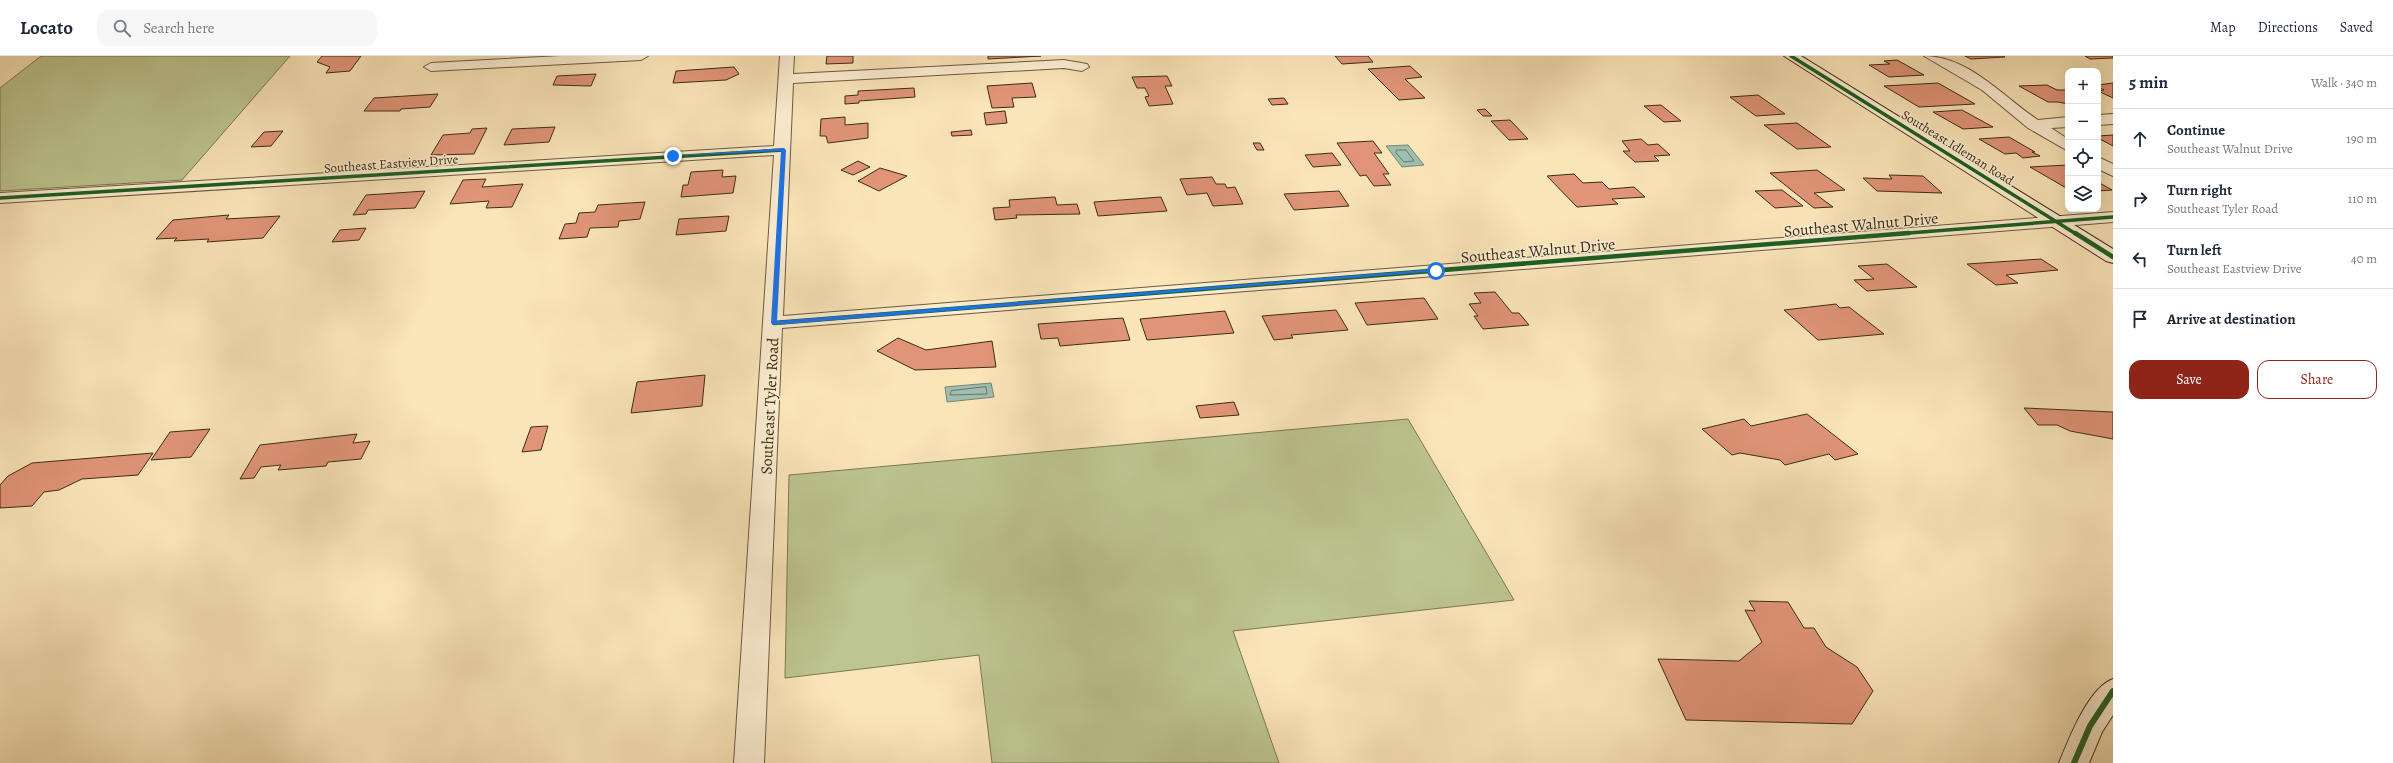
<!DOCTYPE html>
<meta charset="utf-8">
<style>
:root{--surface:#fff;--page:#f6f6f7;--text:#1f2937;--muted:#747a83;--line:#e0e1e3;--accent:#8f2418}
body{margin:0;font-family:Alegreya,serif;background:var(--page);color:var(--text)}
.controls{position:absolute;right:12px;top:12px;display:grid;overflow:hidden;border-radius:8px;box-shadow:0 4px 16px #0002}
.controls button{width:36px;height:36px;display:grid;place-items:center;padding:0;border:0;border-bottom:1px solid var(--line);background:var(--surface);color:var(--text);font:20px sans-serif}
.stop{position:absolute;width:12px;height:12px;margin:-9px;border:3px solid #1a73e8;border-radius:50%;background:#fff}
.stop.end{background:#1a73e8;border-color:#fff;box-shadow:0 1px 4px #0008}
.list{margin:0;padding:0;list-style:none}
h2{display:flex;justify-content:space-between;align-items:center;height:52px;margin:0;padding:0 16px;font-size:17px}
h2 small{font-size:13px;font-weight:400;color:var(--muted)}
.list li{display:grid;grid-template-columns:26px 1fr auto;gap:12px;align-items:center;box-sizing:border-box;height:60px;padding:0 16px;border-top:1px solid var(--line)}
.list b{display:block;font-size:15px;white-space:nowrap}
.list p{margin:0;font-size:13px;white-space:nowrap;color:var(--muted)}
.list em{font-size:13px;font-style:normal;color:var(--muted)}
.actions{display:flex;gap:8px;padding:12px 16px}
.actions a{flex:1;padding:9px 0;border:1px solid var(--accent);border-radius:12px;text-align:center;font-size:14px;color:var(--accent)}
.actions .main{background:var(--accent);color:#fff}
.icon{flex:none;width:22px;height:22px;fill:none;stroke:currentColor;stroke-width:2;stroke-linecap:round;stroke-linejoin:round}
.map{position:relative;flex:none;width:2113px;height:707px;overflow:hidden}
header{display:flex;align-items:center;gap:24px;box-sizing:border-box;height:56px;padding:0 20px;background:var(--surface);border-bottom:1px solid var(--line)}
header strong{font-size:19px}
nav{display:flex;gap:22px;margin-inline-start:auto;font-size:14px}
.search{width:280px;height:36px;background:var(--page);display:flex;align-items:center;gap:10px;box-sizing:border-box;padding:0 14px;border-radius:12px;color:var(--muted);font-size:15px}
main{display:flex}
aside{flex:1;background:var(--surface)}
.map>svg:first-child{display:block}
.green{fill:#bdc590;stroke:#7d7854}
.water{fill:#9ebfaf;stroke:#778472}
.lines{fill:none;stroke-linecap:round;stroke-linejoin:round}
.shore{stroke:#6e7663;stroke-width:1}
.building{fill:#e19578;stroke:#3d2c17}
.street-casing{stroke:#6c5a40;stroke-width:2}
.secondary-casing{stroke:#3d2c17;stroke-width:2}
.street{fill:#fceed2;fill-rule:evenodd}
.secondary{fill:#fceed2;fill-rule:evenodd}
.cycleway-far2-casing{stroke:#fceed2;stroke-width:5.5}
.cycleway-far1-casing{stroke:#fceed2;stroke-width:7}
.cycleway-casing{stroke:#fceed2;stroke-width:8}
.cycleway-far2{stroke:#1b5e20;stroke-width:3.5}
.cycleway-far1{stroke:#1b5e20;stroke-width:4.5}
.cycleway{stroke:#1b5e20;stroke-width:6}
.route{fill:#1a73e8}
.labels{text-anchor:middle;stroke-width:3;stroke-linejoin:round;paint-order:stroke}
.far-street-label{font-size:13px;fill:#3d2c17;stroke:#fceed2}
.street-label{font-size:16px;fill:#3d2c17;stroke:#fceed2}
</style>
<header>
<strong>Locato</strong>
<div class="search"><svg class="icon" aria-label="search" viewBox="0 0 24 24"><circle cx="10" cy="10" r="6"/><path d="M15 15l6 6"/></svg>Search here</div>
<nav><a>Map</a><a>Directions</a><a>Saved</a></nav>
</header>
<main>
<div class="map">
<svg width="2113" height="707" viewBox="0 0 2113 707">
<rect width="100%" height="100%" fill="#fae5b9"/>
<filter id="stains"><feTurbulence type="fractalNoise" baseFrequency=".005" numOctaves="4"/><feColorMatrix values="0 0 0 0 .2 0 0 0 0 .09 0 0 0 0 .02 0 0 0 .5 -.17"/></filter>
<radialGradient id="worn" r=".72"><stop offset=".6" stop-color="#630" stop-opacity="0"/><stop offset="1" stop-color="#630" stop-opacity=".3"/></radialGradient>
<path class="green" d="M41,0H290L182,124L0,135V32Z
M1408,363L1514,544L1233,575L1279,707H992L979,599L785,622L789,419Z"/>
<path class="water" d="M1408,89L1424,109L1402,111L1386,90Z
M991,327L994,341L947,346L945,331Z"/>
<g class="lines">
<path class="shore" d="M1397,94H1406L1414,105L1404,106L1396,97Z
M986,331L987,338L950,339L951,335Z"/>
</g>
<path class="building" d="M322,0H361L350,15L326,17L330,11L317,6Z
M827,0H853V7L826,8Z
M988,0H1041L988,3Z
M1335,0H1368L1373,6L1342,8Z
M1965,0H2004L2005,1L1971,3Z
M2085,0H2113V2L2090,3Z
M1897,4L1924,19L1889,21L1869,9L1890,8L1884,5Z
M1410,10L1422,21L1405,23L1425,42L1399,44L1368,13Z
M734,11L739,18L726,24L673,27L676,15Z
M596,18L591,30L553,29L557,20Z
M1167,20L1172,30H1165L1173,48L1149,50L1145,41L1149,40L1145,32H1137L1132,21Z
M1032,27L1036,41L1012,42L1014,51L992,52L987,30Z
M1938,27L1975,48L1919,51L1884,30Z
M2113,27V42L2098,35L2104,34L2098,31V29Z
M2047,29L2057,34H2068V48L2058,46H2048L2019,30Z
M914,32L915,41L859,45V47L845,48V40L858,39V35Z
M438,38L430,51L401,53L400,55H364L374,42Z
M1758,39L1785,58L1756,60L1730,41Z
M1284,42L1288,48L1272,49L1268,43Z
M1661,49L1681,65L1664,66L1644,50Z
M1485,53L1492,60H1483L1477,54Z
M1962,54L1993,71L1963,73L1933,56Z
M1005,55L1007,67L986,69L984,57Z
M845,61V69L868,67V82L828,87L826,80H820L821,63Z
M1510,64L1528,83L1509,84L1491,65Z
M1797,67L1831,91L1797,93L1764,69Z
M555,71L549,86L504,89L512,73Z
M487,72L474,98L431,99L443,79L470,77L472,73Z
M971,74L972,79L952,80L951,76Z
M283,75L271,90L251,91L264,76Z
M2113,79V90L2098,82V80Z
M2009,81L2035,96H2032L2040,100L2023,102L2016,97L2005,98L1979,83Z
M1641,83L1648,89L1658,88L1670,99L1654,100L1659,105L1635,106L1623,95H1630L1622,85Z
M1373,85L1382,97H1374L1389,118H1383L1391,129L1374,130L1366,119L1360,120L1337,87Z
M1253,87H1260L1264,94H1257Z
M1332,97L1341,109L1313,111L1305,99Z
M858,105L870,111L853,119L841,114Z
M2068,109V133L2030,111Z
M880,112L907,120L879,135L858,125Z
M723,114L722,121L736,120L733,137L681,141L683,129H688L691,116Z
M1817,114L1845,134L1814,137L1833,151L1814,152L1770,117Z
M1574,118L1583,127L1602,126L1609,133L1634,131L1645,141L1612,143L1618,148L1577,151L1547,120Z
M1889,119L1923,120L1942,137L1877,135L1863,122L1892,123Z
M1212,121L1216,128H1225L1227,132L1235,131L1243,148L1213,150L1207,137L1187,139L1180,123Z
M486,123L482,131L523,128L512,151L486,152L489,145L450,148L463,124Z
M2098,126L2112,134L2098,135Z
M1782,134L1803,150L1775,152L1755,135Z
M425,135L415,152L368,154L366,158L353,159L366,139Z
M1339,135L1349,150L1294,154L1284,138Z
M1055,141L1057,149L1077,148L1080,158L1016,159L1017,162L995,164L993,152L1010,151L1009,144Z
M1161,141L1167,155L1098,160L1094,146Z
M645,146L640,163L619,165L618,171L590,172L587,181L559,183L565,168L576,167L579,157L595,156L598,149Z
M229,159L226,163L280,160L263,182L207,186L209,183L174,185L177,182L156,183L173,164Z
M729,160L726,175L676,179L679,163Z
M366,172L359,184L332,186L340,174Z
M2041,203L2058,214L2006,219L2018,227L1996,229L1967,208Z
M1887,208L1917,231L1867,235L1854,224L1874,223L1858,210Z
M1495,236L1512,257H1519L1529,269L1483,273L1474,260H1478L1469,248L1481,247L1474,237Z
M1424,242L1438,263L1367,269L1355,247Z
M1836,248L1840,252L1849,251L1884,278L1818,284L1784,254Z
M1336,254L1348,274L1291,279L1293,282L1274,284L1262,260Z
M1225,255L1234,277L1147,284L1140,263Z
M1123,262L1130,284L1060,290L1058,282L1041,283L1038,268Z
M898,282L926,294L992,285L996,311L915,314L877,295Z
M705,319L702,350L631,357L637,326Z
M1234,346L1239,359L1200,362L1196,350Z
M2024,352L2113,356V383L2070,375L2057,369H2038Z
M1807,358L1858,398L1835,404L1829,398L1785,409L1780,404L1740,397L1732,399L1702,373L1744,363L1751,370Z
M548,370L541,394L522,396L531,371Z
M210,373L191,401L151,404L170,376Z
M357,378L353,387L370,385L361,403L328,406L326,410L278,414L281,409L261,411L254,422L240,423L260,389Z
M153,397L138,419L82,423L59,434L44,436L32,450L0,452V429L8,420L32,407Z
M1749,545L1788,546L1804,572H1814L1826,591L1857,611L1873,635L1852,668L1686,664L1658,603L1739,605L1762,586L1745,554L1755,555Z"/>
<g class="lines">
<g class="street-casing">
<path id="street" d="M561,0H648L641,4L431,15L424,11L431,7Z
M780,0H794L793,18L1064,4L1087,8L1089,11L1082,15L1064,12L793,27L783,260L2113,156V166L782,272L764,707H734L774,99L0,147V137L774,90Z
M1924,0C1969,0 2003,41 2038,64L2068,61V71L2051,72L2068,83V95L2028,72L1982,34Z
M2113,58V68L2098,69V59Z
M2098,101L2113,108V120L2098,113Z"/>
</g>
<g class="secondary-casing">
<path id="secondary" d="M1784,0H1801L2113,193V207L2106,205Z
M2113,623V659L2102,676L2089,707H2059C2069,683 2088,632 2113,623Z"/>
</g>
<use href="#street" class="street"/>
<use href="#secondary" class="secondary"/>
<g class="cycleway-far2-casing">
<path id="cycleway-far2" d="M1791,0L2076,178
M0,142L783,94
M1896,178L2113,161"/>
</g>
<g class="cycleway-far1-casing">
<path id="cycleway-far1" d="M2075,177L2113,201
M774,267L1909,177"/>
</g>
<g class="cycleway-casing">
<path id="cycleway" d="M2074,707L2090,670L2113,635"/>
</g>
<use href="#cycleway-far2" class="cycleway-far2"/>
<use href="#cycleway-far1" class="cycleway-far1"/>
<use href="#cycleway" class="cycleway"/>
</g>
<path class="route" d="M784,92L786,94L777,265L1436,213L1439,215L774,269L771,267L781,95L670,100Z"/>
<g class="labels">
<g class="far-street-label">
<text transform="translate(1958 91) rotate(32)" y="5">Southeast Idleman Road</text>
<text transform="translate(391 107) rotate(-4)" y="5">Southeast Eastview Drive</text>
</g>
<g class="street-label">
<text transform="translate(1861 168) rotate(-5)" y="6">Southeast Walnut Drive</text>
<text transform="translate(1538 194) rotate(-5)" y="6">Southeast Walnut Drive</text>
<text transform="translate(769 350) rotate(-87)" y="6">Southeast Tyler Road</text>
</g>
</g>
<rect width="100%" height="100%" filter="url(#stains)"/>
<rect width="100%" height="100%" fill="url(#worn)"/>
</svg>
<div class="controls">
<button>+</button>
<button>−</button>
<button><svg class="icon" aria-label="locate" viewBox="0 0 24 24"><circle cx="12" cy="12" r="6"/><path d="M12 2v4M12 18v4M2 12h4M18 12h4"/></svg></button>
<button><svg class="icon" aria-label="layers" viewBox="0 0 24 24"><path d="M12 4l9 5-9 5-9-5zM3 14l9 5 9-5"/></svg></button>
</div>
<div class="stop" style="left:1436px;top:215px"></div>
<div class="stop end" style="left:673px;top:100px"></div>
</div>
<aside>
<h2>5 min<small>Walk · 340 m</small></h2>
<ul class="list">
<li><svg class="icon" aria-label="ahead" viewBox="0 0 24 24"><path d="M12 20V5M6 11l6-6 6 6"/></svg><div><b>Continue</b><p>Southeast Walnut Drive</p></div><em>190 m</em></li>
<li><svg class="icon" aria-label="right" viewBox="0 0 24 24"><path d="M7 20v-9h11M14 6l5 5-5 5"/></svg><div><b>Turn right</b><p>Southeast Tyler Road</p></div><em>110 m</em></li>
<li><svg class="icon" aria-label="left" viewBox="0 0 24 24"><path d="M17 20v-9H6M10 6l-5 5 5 5"/></svg><div><b>Turn left</b><p>Southeast Eastview Drive</p></div><em>40 m</em></li>
<li><svg class="icon" aria-label="arrive" viewBox="0 0 24 24"><path d="M6 21V4h12l-3 4 3 4H6"/></svg><div><b>Arrive at destination</b></div></li>
</ul>
<div class="actions"><a class="main">Save</a><a>Share</a></div>
</aside>
</main>
